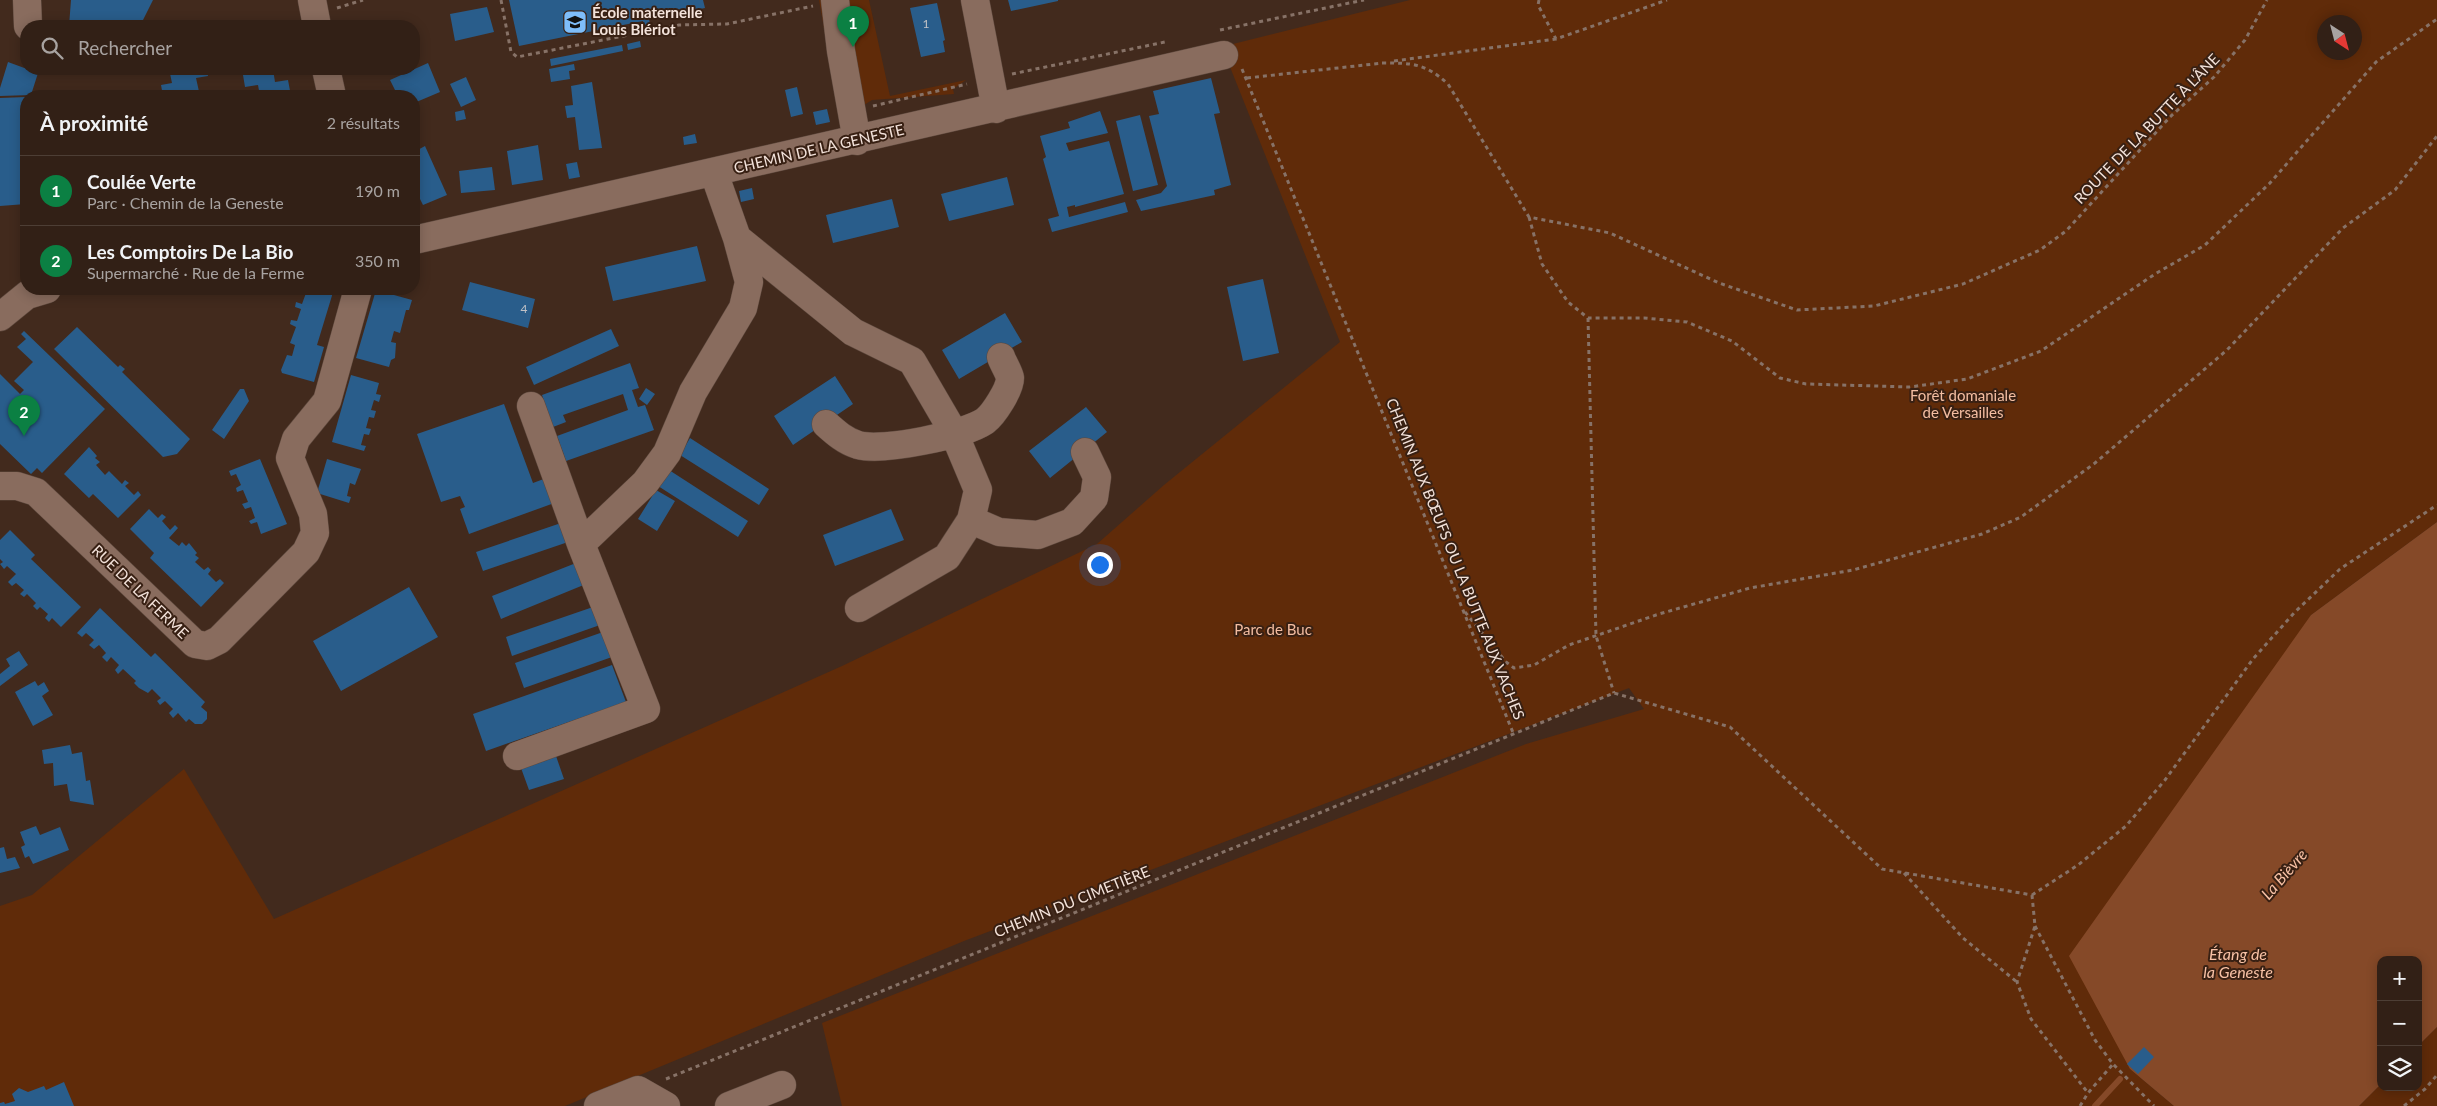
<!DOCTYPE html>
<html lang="fr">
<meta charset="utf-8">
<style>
:root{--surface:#322016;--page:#3a281f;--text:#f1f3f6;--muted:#a8a3a1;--line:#4d3e35;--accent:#0b8043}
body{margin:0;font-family:Lato,sans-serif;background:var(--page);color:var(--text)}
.controls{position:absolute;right:15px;bottom:15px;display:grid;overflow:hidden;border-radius:10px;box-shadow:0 2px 12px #0003}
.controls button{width:45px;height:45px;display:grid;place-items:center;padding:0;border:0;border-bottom:1px solid var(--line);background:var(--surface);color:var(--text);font:25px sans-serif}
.compass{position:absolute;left:2317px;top:15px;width:45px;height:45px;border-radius:50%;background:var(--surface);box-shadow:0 2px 12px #0003;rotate:144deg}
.you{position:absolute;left:1099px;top:564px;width:18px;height:18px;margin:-12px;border:4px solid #fff;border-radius:50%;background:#1a73e8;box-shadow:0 0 0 8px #1a73e833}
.badge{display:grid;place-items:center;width:32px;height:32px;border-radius:50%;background:var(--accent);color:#fff;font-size:16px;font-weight:700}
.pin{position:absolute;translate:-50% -41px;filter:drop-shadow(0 1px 2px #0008)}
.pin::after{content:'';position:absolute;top:26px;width:18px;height:15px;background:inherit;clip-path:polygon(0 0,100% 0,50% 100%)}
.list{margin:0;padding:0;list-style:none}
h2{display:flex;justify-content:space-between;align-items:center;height:65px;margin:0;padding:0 20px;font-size:21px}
h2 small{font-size:16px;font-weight:400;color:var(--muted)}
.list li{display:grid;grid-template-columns:32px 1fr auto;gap:15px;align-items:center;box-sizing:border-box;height:70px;padding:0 20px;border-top:1px solid var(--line)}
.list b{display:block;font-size:19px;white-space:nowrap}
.list p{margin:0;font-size:16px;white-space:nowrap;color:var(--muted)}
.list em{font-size:16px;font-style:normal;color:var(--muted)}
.icon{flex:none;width:28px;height:28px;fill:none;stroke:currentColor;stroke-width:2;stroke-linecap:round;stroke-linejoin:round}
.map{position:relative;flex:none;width:2437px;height:1106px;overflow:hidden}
.search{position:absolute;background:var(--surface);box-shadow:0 2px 12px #0003;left:20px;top:20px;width:400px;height:55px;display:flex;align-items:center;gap:12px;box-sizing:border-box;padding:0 18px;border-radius:20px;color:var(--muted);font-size:19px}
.panel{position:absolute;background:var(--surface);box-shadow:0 2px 12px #0003;left:20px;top:90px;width:400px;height:205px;border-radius:20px}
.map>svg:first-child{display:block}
.green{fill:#602b09;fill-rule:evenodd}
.water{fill:#854928}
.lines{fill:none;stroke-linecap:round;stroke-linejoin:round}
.stream{stroke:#854928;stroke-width:6}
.building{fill:#295d8b}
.minor-casing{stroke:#5d483d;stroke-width:29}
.path{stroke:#877267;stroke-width:3;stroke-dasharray:4 4;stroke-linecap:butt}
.minor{stroke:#896c5e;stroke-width:28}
.labels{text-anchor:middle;stroke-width:4;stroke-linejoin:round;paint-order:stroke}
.number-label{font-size:12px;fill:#c0c1c6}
.poi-label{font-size:15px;font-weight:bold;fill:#f3e2da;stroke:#382013;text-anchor:start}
.street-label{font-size:15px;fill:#f3e2da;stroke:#382013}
.park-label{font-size:15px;fill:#f4bda1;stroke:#382013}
.water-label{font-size:16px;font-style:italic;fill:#f8c1a5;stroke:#382013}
</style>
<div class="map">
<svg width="2437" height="1106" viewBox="0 0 2437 1106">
<rect width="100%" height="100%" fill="#422a1d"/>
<path class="green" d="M819,0H869L890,96L966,80L953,89L954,94L872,100L840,120Z
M1410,0H2437V522L2311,615L2130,1069L2174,1106H842L822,1023L1526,744L1644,709L1629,688L964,941L565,1106H0V906L32,895L184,769L274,919L842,666L1097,544L1164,485L1340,342L1230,67L1229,45ZM2324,22H2354V52H2324Z
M2437,1027V1106H2359L2381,1084V1087H2418V1046Z"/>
<path class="water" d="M2437,522V1027L2418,1046V960H2381V1084L2359,1106H2174L2130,1069L2069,956L2311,615Z"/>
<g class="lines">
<path class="stream" d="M2095,1106L2120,1079"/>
</g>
<path class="building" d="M71,0H153L140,26L133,23L131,26H69Z
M509,0H703L705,8L649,19L650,24L644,25L643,21L519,46Z
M1008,0H1058V1L1011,11Z
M937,3L945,40L943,41L945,52L921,57L910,8Z
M487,7L494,32L455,41L450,14Z
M640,41L641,47L628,50L627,44Z
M622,45L623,51L551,66L550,59Z
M8,62L38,73L31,95L0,96V88Z
M428,63L440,92L414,103V96H398L390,80Z
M574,64L575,70L569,71L570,79L551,82L549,69Z
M169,69H207L208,76L196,78L200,96H163L161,85L172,83Z
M242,69H273L275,82L288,80L291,96H260L258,85L245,87Z
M466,77L476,100L461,107L450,84Z
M1211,78L1220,113L1214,114L1231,185L1214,190L1215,195L1141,211L1136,200L1161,193L1167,186L1149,116L1159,114L1153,91Z
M592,82L602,148L579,150L575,117L567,118L565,106L573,105L571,86Z
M797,87L803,114L791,117L785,90Z
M26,97V204L0,206V98Z
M827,109L830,122L816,125L813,112Z
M464,110L466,119L456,121L455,112Z
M1100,111L1108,133L1066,143L1069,151L1109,141L1124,194L1075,207V205L1067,207L1069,217L1125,202L1128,212L1052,232L1048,219L1059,216L1043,159L1046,157L1040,136L1070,128L1068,122Z
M1140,115L1158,185L1133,191L1116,121Z
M695,134L697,143L684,145L683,137Z
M538,145L543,180L512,185L507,151Z
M425,146L447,195L423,205L414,187V152Z
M577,162L580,177L569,179L566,164Z
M492,167L495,190L461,193L459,171Z
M1007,177L1014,205L949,221L941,194Z
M752,188L754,199L741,202L739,191Z
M892,199L899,227L833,243L826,215Z
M697,246L706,281L613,301L605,267Z
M1263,279L1279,353L1243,361L1227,287Z
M470,282L535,299L528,328L462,310Z
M300,289H334L317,345L324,347L314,382L282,373L281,370L287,355L292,356L295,345L290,343L296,327L290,324L291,320L297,321L301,309L295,307L296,302L302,304L306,293L299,291Z
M376,290L412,300L409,310H406L400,333L394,331L391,342L396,343L395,358L391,360L389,367L356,358Z
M1005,313L1022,342L959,379L942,350Z
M77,327L118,367L120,365L125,369L122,372L190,439L177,454L163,457L54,349Z
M611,329L619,346L534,385L526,367Z
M24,331L105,409L42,473L37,468L31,474L0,444V374L20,394L24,390L14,381L33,362L17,347L26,339L21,334Z
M630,363L639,388L632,390L638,407L645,405L654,430L566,461L557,436L628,410L623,394L563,415L566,422L553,427L542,395Z
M351,375L379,383L376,394L381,395L379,402L374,400L371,410L376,411L374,418L369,417L366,428L371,429L369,435L364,434L361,445L366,446L364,451L332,442Z
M835,376L853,404L793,445L774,416Z
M646,388L655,394L647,405L639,399Z
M240,389H244L249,401L224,439L212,430Z
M504,404L533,483L549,477L557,502L469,534L460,509L465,507L460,496L441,502L417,434Z
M1086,407L1107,432L1050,478L1029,451Z
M690,438L769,489L759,505L680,455Z
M89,447L97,456L95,458L100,462L96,465L105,475L109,471L122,484L125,480L129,483L125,486L134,495L138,491L141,495L118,518L93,494L89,498L64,474Z
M260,459L287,524L261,534L257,522L251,524L249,521L255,518L251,507L245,509L242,504L248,502L243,490L237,492L236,488L241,485L236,474L231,476L229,471Z
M327,459L361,469L355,485L350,483L347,496L351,497L349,503L317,493Z
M669,470L748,521L738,537L658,486Z
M656,490L675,501L657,531L638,519Z
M149,509L158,518L162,514L166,517L162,521L170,530L175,525L178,528L169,538L179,546L182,542L186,546L189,543L197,553L195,555L199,558L195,562L204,570L208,567L211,570L208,574L216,582L220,579L224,583L201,607L150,558L154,553L130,529Z
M891,509L904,540L835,566L823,535Z
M564,522L571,541L483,571L476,552Z
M10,530L35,555L31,559L81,607L61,627L52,618L49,622L45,618L48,614L40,607L37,610L33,606L36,603L27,594L24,597L20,594L24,590L16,583L12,586L8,582L16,574L7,566L4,569L0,564L3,562L0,559V540Z
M576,563L586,584L501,619L492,596Z
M409,587L438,637L341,691L313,641Z
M593,607L600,625L512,656L506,637Z
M100,608L151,657L155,653L205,702L201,707L207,712V719L202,724H195L189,719L186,722L178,713L173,718L169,713L173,709L165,701L160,705L157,701L161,698L152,689L148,693L139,688L134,683L136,681L123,669L118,674L115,670L119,665L111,657L107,662L102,657L106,653L99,645L94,649L89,645L94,640L86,633L82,637L77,633Z
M603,632L612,657L524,688L515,663Z
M19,651L28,665L0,686V674L10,666L6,659Z
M612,665L626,702L486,751L473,714Z
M35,681L38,686L44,682L49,691L42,696L53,715L33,726L15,692Z
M70,745L72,754L82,752L86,781L90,780L94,805L70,801L67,784L54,786L53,763L44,764L42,750Z
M556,756L564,779L529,790L521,768Z
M36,826L40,835L60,827L69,850L33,864L29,856L25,858L21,847L25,845L20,832Z
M4,847L7,859L15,857L20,868L0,873V848Z
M2144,1047L2154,1057L2138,1074L2127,1064Z
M64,1082L74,1106H0V1103L4,1102L5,1104L15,1101L12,1094L19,1088L28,1092L44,1086L46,1090Z"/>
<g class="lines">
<g class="minor-casing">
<path id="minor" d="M27,0L28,26
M312,0L317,26
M835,0L841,51L857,141
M975,0L996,109
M326,69L332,96
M714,173L737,238L853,332L912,361L954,433L978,490L971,520L947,557L859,608
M414,240L1224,55
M0,317L27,295L47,289
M531,406L581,544
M826,424C836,433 845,441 858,445C883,452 964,435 985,421C994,414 1010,389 1010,378C1009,372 1003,363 1001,357
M0,486H17L36,492L195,644L207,646L219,640L306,552L315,533L313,514L290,458L296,439L327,401L358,289
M971,520L999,532L1038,535L1072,522L1094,498L1097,477L1085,452
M517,756L646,709L581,544L645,483L667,453L693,392L743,308L749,282L737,238
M598,1106L638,1090L666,1106
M729,1106L782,1085"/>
</g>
<path class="path" d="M501,0L511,52L517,57L679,25L727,24L813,6
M1539,0L1538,5L1556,39
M337,8L363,0
M1220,30L1364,0
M1394,61L1556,39L1667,0
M1382,63C1412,63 1425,63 1448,84L1529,217L1610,233L1719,283L1797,310L1874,306L1963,284L2040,250L2066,231L2170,117L2214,77L2245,40L2267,0
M1242,69L1514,735
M1012,74L1165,42
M1247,78L1383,63
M873,106L967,84
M1529,217L1542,264L1568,302L1588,318H1644L1687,322L1732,341L1780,378L1806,384L1910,387L1967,379L2041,351L2155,274L2205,245L2269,184L2376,62L2437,19
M1588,318L1596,636L1614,693
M1465,612L1506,662L1514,668L1534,665L1569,645L1659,614L1750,588L1853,570L1982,534L2021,517L2095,463L2227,350L2343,228L2395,190L2437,136
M1904,873L1963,938L2017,982
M2032,895L2078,865L2126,826L2165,780L2253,659L2294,613L2340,569L2437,505
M2032,895L2035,926L2017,982L2031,1019L2088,1093
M2035,926L2095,1040L2113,1064L2154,1106
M666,1079L1614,693L1730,727L1882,869L2032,895
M2080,1106L2088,1093L2113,1064
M2404,1106L2425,1089L2437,1075"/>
<use href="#minor" class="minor"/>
</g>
<defs>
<g id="school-square" transform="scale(1.25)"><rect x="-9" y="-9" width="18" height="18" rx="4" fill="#7ebdf9" stroke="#382013"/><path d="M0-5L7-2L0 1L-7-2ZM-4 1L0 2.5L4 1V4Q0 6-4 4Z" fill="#111"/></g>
</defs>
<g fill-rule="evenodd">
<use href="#school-square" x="575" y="22"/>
</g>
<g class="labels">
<g class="number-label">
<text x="926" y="28">1</text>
<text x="524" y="313">4</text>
</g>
<g class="poi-label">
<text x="592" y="18">École maternelle<tspan x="592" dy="17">Louis Blériot</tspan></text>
</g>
<g class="street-label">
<text transform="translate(2147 129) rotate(-46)" y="5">ROUTE DE LA BUTTE À L'ÂNE</text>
<text transform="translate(819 149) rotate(-13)" y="5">CHEMIN DE LA GENESTE</text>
<text transform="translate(1455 559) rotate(68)" y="5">CHEMIN AUX BŒUFS OU LA BUTTE AUX VACHES</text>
<text transform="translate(140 592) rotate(44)" y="5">RUE DE LA FERME</text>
<text transform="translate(1072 902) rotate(-22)" y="5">CHEMIN DU CIMETIÈRE</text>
</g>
<g class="park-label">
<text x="1963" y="401">Forêt domaniale<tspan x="1963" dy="17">de Versailles</tspan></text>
<text x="1273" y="635">Parc de Buc</text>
</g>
<g class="water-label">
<text transform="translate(2284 874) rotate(-49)" y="6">La Bièvre</text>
<text x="2238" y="960">Étang de<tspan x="2238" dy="18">la Geneste</tspan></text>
</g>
</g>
</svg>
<div class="controls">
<button>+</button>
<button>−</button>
<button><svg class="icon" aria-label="layers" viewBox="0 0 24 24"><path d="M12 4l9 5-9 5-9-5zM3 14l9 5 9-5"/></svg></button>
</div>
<svg class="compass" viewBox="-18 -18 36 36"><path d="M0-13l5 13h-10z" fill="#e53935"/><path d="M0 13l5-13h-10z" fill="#a8a3a1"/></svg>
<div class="you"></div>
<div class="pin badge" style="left:853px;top:47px">1</div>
<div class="pin badge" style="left:24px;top:436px">2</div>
<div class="search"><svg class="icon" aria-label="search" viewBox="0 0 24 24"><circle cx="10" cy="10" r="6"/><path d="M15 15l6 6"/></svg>Rechercher</div>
<section class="panel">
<h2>À proximité<small>2 résultats</small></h2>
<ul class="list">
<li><span class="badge">1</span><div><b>Coulée Verte</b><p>Parc · Chemin de la Geneste</p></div><em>190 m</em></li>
<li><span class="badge">2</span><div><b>Les Comptoirs De La Bio</b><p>Supermarché · Rue de la Ferme</p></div><em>350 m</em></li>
</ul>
</section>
</div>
